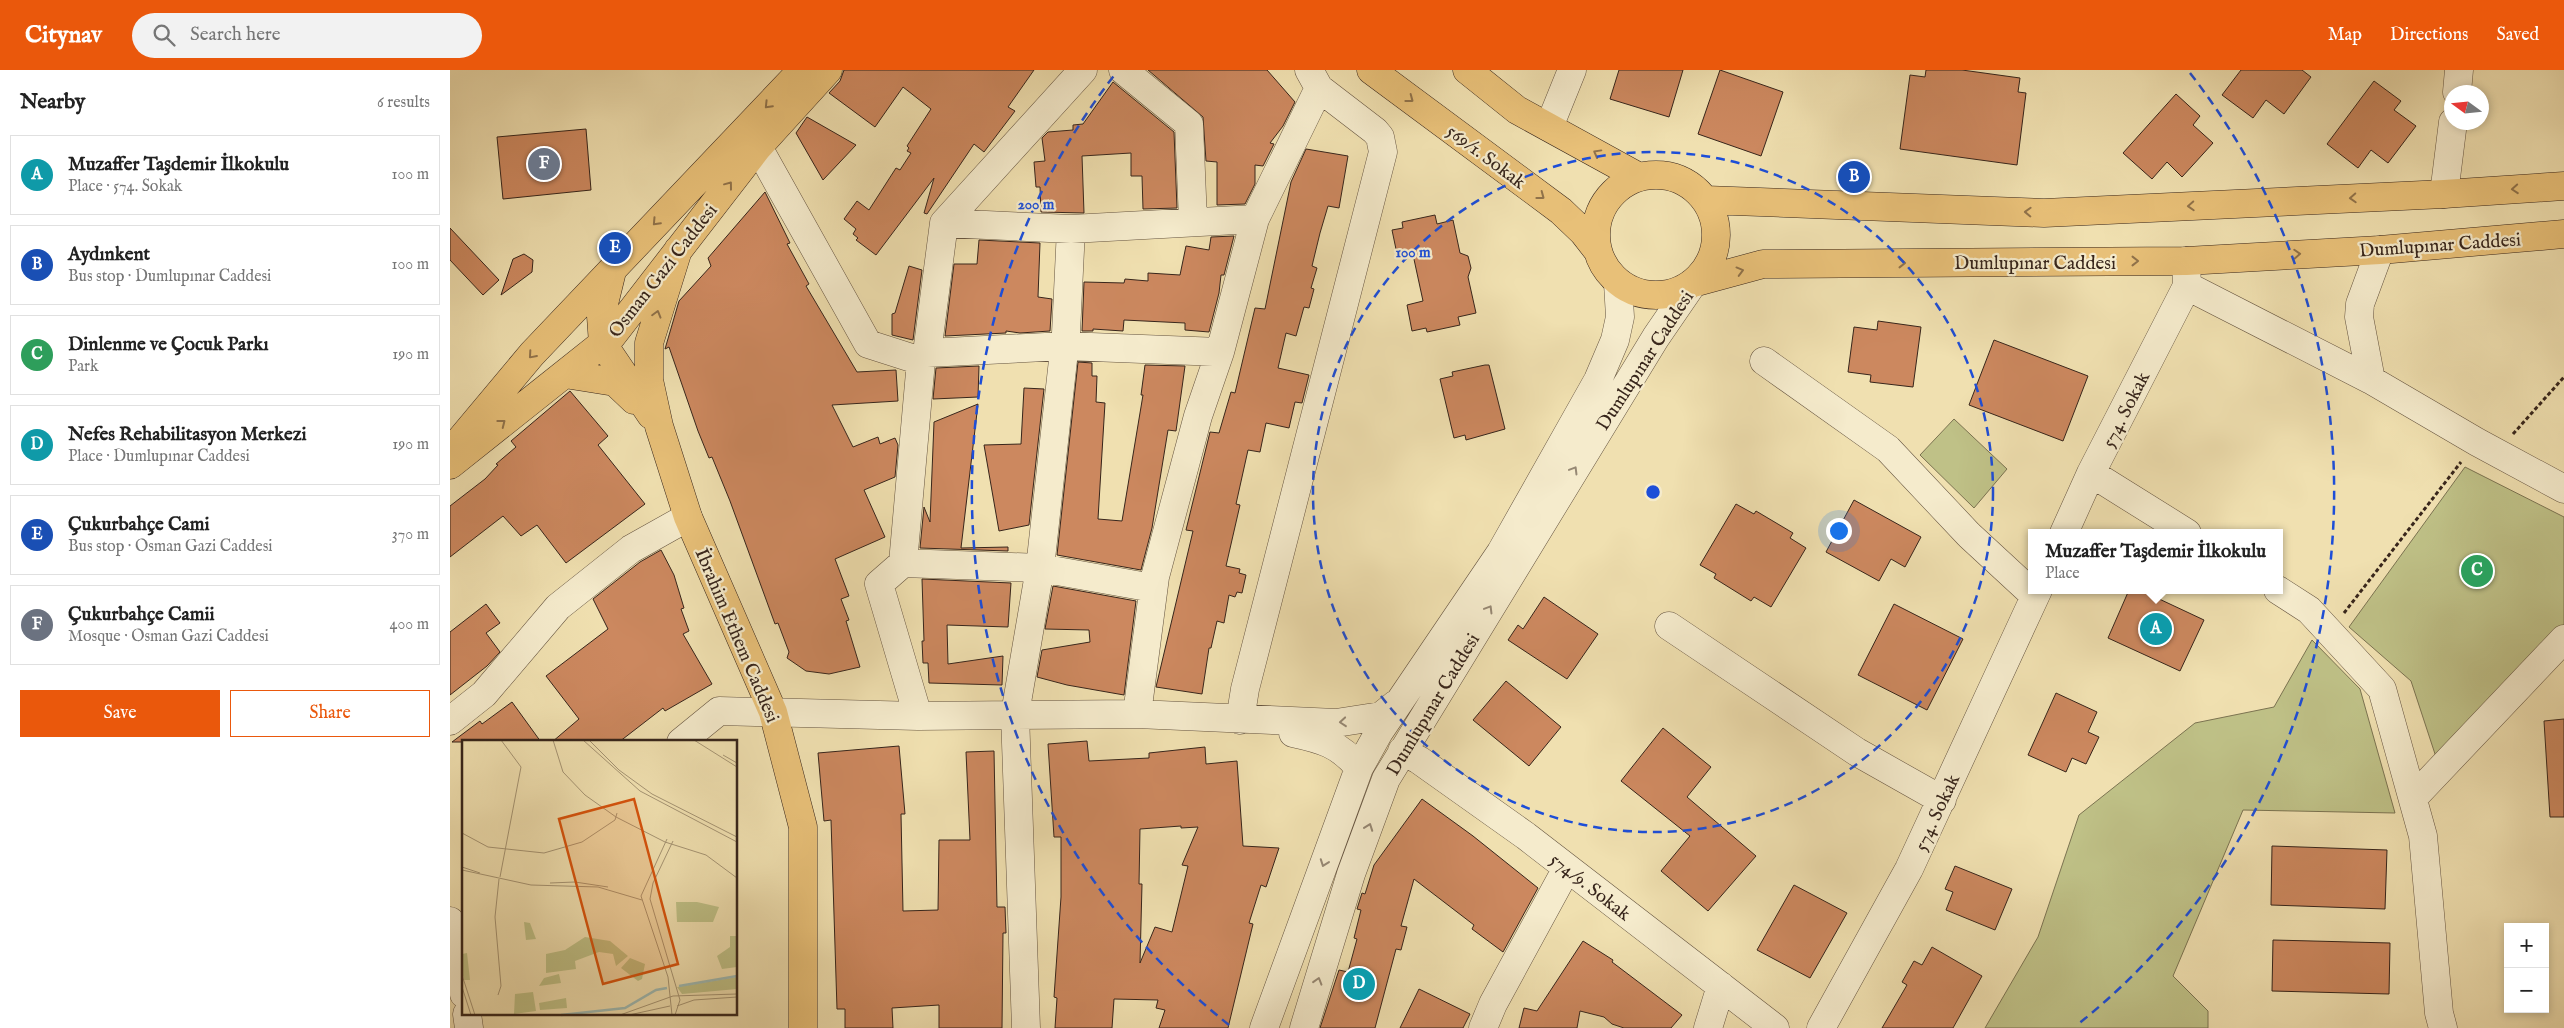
<!DOCTYPE html>
<meta charset="utf-8">
<style>
:root{--surface:#fff;--page:#f2f2f2;--text:#222;--muted:#767676;--line:#e0e0e0;--accent:#ea580c}
body{margin:0;font-family:"IM FELL English",serif;background:var(--page);color:var(--text)}
.controls{position:absolute;right:15px;bottom:15px;display:grid;overflow:hidden;border-radius:0px;box-shadow:0 2px 8px #0003}
.controls button{width:45px;height:45px;display:grid;place-items:center;padding:0;border:0;border-bottom:1px solid var(--line);background:var(--surface);color:var(--text);font:25px sans-serif}
.compass{position:absolute;left:1994px;top:15px;width:45px;height:45px;border-radius:50%;background:var(--surface);box-shadow:0 2px 8px #0003;rotate:285deg}
.you{position:absolute;left:1388px;top:460px;width:18px;height:18px;margin:-12px;border:4px solid #fff;border-radius:50%;background:#1a73e8;box-shadow:0 0 0 8px #1a73e833}
.badge{display:grid;place-items:center;width:32px;height:32px;border-radius:50%;background:var(--accent);color:#fff;font-size:16px;font-weight:700}
.pin{position:absolute;translate:-50% -50%;border:2px solid #fff;box-shadow:0 1px 5px #0006}
.popup{position:absolute;left:1578px;top:459px;width:255px;height:65px;box-sizing:border-box;display:grid;place-content:center;border-radius:0px;background:var(--surface);filter:drop-shadow(0 1px 4px #0005);font-size:16px;white-space:nowrap;color:var(--muted)}
.popup b{font-size:19px;color:var(--text)}
.popup::after{content:'';position:absolute;left:50%;top:100%;margin-left:-10px;border:10px solid transparent;border-top-color:var(--surface)}
.list{margin:0;padding:0;list-style:none}
h2{display:flex;justify-content:space-between;align-items:center;height:65px;margin:0;padding:0 20px;font-size:21px}
h2 small{font-size:16px;font-weight:400;color:var(--muted)}
.list li{display:grid;grid-template-columns:32px 1fr auto;gap:15px;align-items:center;box-sizing:border-box;height:80px;margin:0 10px 10px;padding:0 10px;border:1px solid var(--line);border-radius:0px}
.list b{display:block;font-size:19px;white-space:nowrap}
.list p{margin:0;font-size:16px;white-space:nowrap;color:var(--muted)}
.list em{font-size:16px;font-style:normal;color:var(--muted)}
.actions{display:flex;gap:10px;padding:15px 20px}
.actions a{flex:1;padding:11px 0;border:1px solid var(--accent);border-radius:0px;text-align:center;font-size:18px;color:var(--accent)}
.actions .main{background:var(--accent);color:#fff}
.icon{flex:none;width:28px;height:28px;fill:none;stroke:currentColor;stroke-width:2;stroke-linecap:round;stroke-linejoin:round}
.map{position:relative;flex:none;width:2114px;height:958px;overflow:hidden}
header{display:flex;align-items:center;gap:30px;box-sizing:border-box;height:70px;padding:0 25px;background:var(--accent);color:#fff}
header strong{font-size:24px}
nav{display:flex;gap:28px;margin-inline-start:auto;font-size:18px}
.search{width:350px;height:45px;background:var(--page);display:flex;align-items:center;gap:12px;box-sizing:border-box;padding:0 18px;border-radius:28px;color:var(--muted);font-size:19px}
main{display:flex}
aside{flex:1;background:var(--surface)}
.map>svg:first-child{display:block}
.green{fill:#bfc187;stroke:#7b7351}
.building{fill:#cc885f;stroke:#37251b;fill-rule:evenodd}
.lines{fill:none;stroke-linecap:round;stroke-linejoin:round}
.minor-casing{stroke:#655440;stroke-width:29}
.major-casing{stroke:#37251b;stroke-width:29}
.path{stroke:#37251b;stroke-width:3;stroke-dasharray:4 2.5;stroke-linecap:butt}
.minor{stroke:#f5ebcc;stroke-width:28}
.major{stroke:#e8c078;stroke-width:28}
.oneway{stroke:#90724a}
.oneway2{stroke:#968874}
.ring{fill:none;stroke:#1d4ed8;stroke-width:2.5;stroke-dasharray:9 6}
.labels{text-anchor:middle;stroke-width:4.5;stroke-linejoin:round;paint-order:stroke}
.street-label{font-size:19px;fill:#37251b;stroke:#f5ebcc}
.inset-river{fill:none;stroke:#9ebbb5;stroke-width:2.5}
.inset-road{fill:none;stroke:#a69574;stroke-width:1}
.view{fill:#d6540e;fill-opacity:0.15;stroke:#d6540e;stroke-width:2.5}
.inset-edge{fill:none;stroke:#37251b;stroke-width:2.5}
.centre{fill:#1d4ed8;stroke:#f5ebcc;stroke-width:2.5}
.ring-label{font-size:15px;text-anchor:middle;font-weight:bold;fill:#1d4ed8;stroke:#f5ebcc;stroke-width:4.5;stroke-linejoin:round;paint-order:stroke}
</style>
<header>
<strong>Citynav</strong>
<div class="search"><svg class="icon" aria-label="search" viewBox="0 0 24 24"><circle cx="10" cy="10" r="6"/><path d="M15 15l6 6"/></svg>Search here</div>
<nav><a>Map</a><a>Directions</a><a>Saved</a></nav>
</header>
<main>
<aside>
<h2>Nearby<small>6 results</small></h2>
<ul class="list">
<li><span class="badge" style="background:#0f9aa8">A</span><div><b>Muzaffer Taşdemir İlkokulu</b><p>Place · 574. Sokak</p></div><em>100 m</em></li>
<li><span class="badge" style="background:#1a4fb4">B</span><div><b>Aydınkent</b><p>Bus stop · Dumlupınar Caddesi</p></div><em>100 m</em></li>
<li><span class="badge" style="background:#2e9e5b">C</span><div><b>Dinlenme ve Çocuk Parkı</b><p>Park</p></div><em>190 m</em></li>
<li><span class="badge" style="background:#0f9aa8">D</span><div><b>Nefes Rehabilitasyon Merkezi</b><p>Place · Dumlupınar Caddesi</p></div><em>190 m</em></li>
<li><span class="badge" style="background:#1a4fb4">E</span><div><b>Çukurbahçe Cami</b><p>Bus stop · Osman Gazi Caddesi</p></div><em>370 m</em></li>
<li><span class="badge" style="background:#6b7280">F</span><div><b>Çukurbahçe Camii</b><p>Mosque · Osman Gazi Caddesi</p></div><em>400 m</em></li>
</ul>
<div class="actions"><a class="main">Save</a><a>Share</a></div>
</aside>
<div class="map">
<svg width="2114" height="958" viewBox="0 0 2114 958">
<rect width="100%" height="100%" fill="#f0e0b0"/>
<filter id="stains"><feTurbulence type="fractalNoise" baseFrequency=".004" numOctaves="4"/><feColorMatrix values="0 0 0 0 .2 0 0 0 0 .09 0 0 0 0 .02 0 0 0 .5 -.17"/></filter>
<radialGradient id="worn" r=".72"><stop offset=".6" stop-color="#630" stop-opacity="0"/><stop offset="1" stop-color="#630" stop-opacity=".3"/></radialGradient>
<path class="green" d="M1504,349L1557,399L1524,438L1470,385Z
M2015,397L2114,447V556L1987,690L1961,611L1899,557Z
M1862,570L1910,619L1945,743L1793,740L1723,906L1758,941V958H1535L1588,867L1629,745L1745,653L1824,637Z"/>
<path class="building" d="M394,0H584L558,37L565,41L534,82L524,74L477,144L474,143L484,108L426,185L406,170L408,168L403,164L406,159L394,149L407,131L419,140L446,98L450,100L461,83L457,81L459,78L457,76L481,39L453,17L425,57L379,23L390,11Z
M698,0H817L845,32L833,56L820,73L824,74L813,96L805,95V114L795,134L767,135V92L756,91L753,47Z
M1169,0H1233L1219,47L1160,29Z
M1270,0L1333,22L1311,86L1248,64Z
M1476,0H1512L1570,8L1568,22L1576,23L1567,95L1450,79L1460,5L1475,7Z
M1791,0H1852L1861,7L1834,44L1816,30L1803,48L1772,25Z
M1924,11L1951,31L1944,40L1966,56L1938,93L1921,80L1908,98L1877,74Z
M663,12L724,62L727,138L693,139L692,106H681V83L632,86L634,143L591,142L590,117H586L584,92L595,91L592,68L598,62L623,60V55L633,54Z
M1726,24L1750,46L1743,55L1763,73L1732,107L1717,92L1702,109L1673,83Z
M357,47L406,75L373,110L346,63Z
M136,59L141,120L53,129L47,67Z
M856,79L898,86L889,138L878,136L870,163L862,196L867,198L861,218L864,219L859,238L854,237L846,266L836,263L828,298L859,305L852,333L845,332L839,358L816,353L810,382L798,380L786,434L790,435L776,496L790,499L789,503L796,505L792,523L787,522L785,527L779,525L774,553L767,551L761,578H759L752,624L706,617L743,461L736,460L760,362L769,363L781,322L785,323L805,238L815,239L841,112Z
M315,122L340,173L337,174L359,214L356,216L407,302L446,300L448,331L382,335L403,377L428,367L430,374L445,368L448,375L445,407L414,420L435,467L385,489L399,526L391,529L399,550L396,551L410,597L379,604L356,601L337,588L339,582L328,553L325,554L280,431L262,387L259,388L248,361L219,277L215,279L229,231L261,196L258,188Z
M985,145L987,154L1003,150L1010,183L1018,186L1021,198L1018,207L1026,243L1008,247L1010,255L977,262L976,258L962,261L957,235L973,231L962,180L947,184L942,160L953,158L952,152Z
M0,158L49,210L33,225L0,190Z
M784,166L774,205H771L769,223L759,262L735,260V253L674,250L673,261L643,259V261H632L634,212L674,213L675,209L698,211V203L730,205L736,176L759,180L761,167Z
M529,170L590,173L588,227L602,229L600,261L570,263L556,261V263L495,266L504,194H527Z
M74,184L83,190L82,202L51,225L63,189Z
M459,196L472,200L463,270L442,265V244L445,243Z
M1428,251L1471,257L1463,317L1420,312L1421,305L1398,302L1404,257L1427,260Z
M1544,270L1638,306L1613,371L1519,335Z
M628,292L642,293V306H647L646,332L655,333L648,449L672,451L693,325H691L695,295L735,296L726,361L718,360L702,458L691,500L607,485Z
M1035,295H1039L1055,359L1016,370L1015,365L1004,368L990,309L1003,306L1002,302Z
M529,296L528,327L483,329L486,298Z
M574,318L594,319L579,455L549,461L534,375L571,374Z
M120,321L158,366L148,375L195,434L116,493L87,455L71,466L53,446L0,487V436L35,409L48,395L46,394L66,377L61,371Z
M528,334L511,478L558,477V481L470,478L474,437L480,452L484,352Z
M1404,430L1471,467L1455,497L1441,489L1429,511L1376,482Z
M1286,434L1304,444L1306,441L1343,463L1340,468L1356,478L1321,537L1304,527L1301,531L1264,508L1266,504L1250,495Z
M211,480L224,505L234,538L231,539L239,561L233,564L262,614L215,641L213,638L169,672H102L129,649L96,606L158,559L143,529L190,492Z
M472,509L561,513L558,557L497,555L498,594L553,586L552,615L479,613L478,593H473L472,571H474Z
M603,516L686,531L674,625L617,615L587,607L592,580L640,572L639,560L595,559Z
M1679,520H1690L1754,550L1730,601L1658,568Z
M1094,527L1148,564L1117,609L1058,570L1068,555L1073,559Z
M36,534L50,553L36,563L50,582L37,596L0,625V562Z
M1444,534L1513,569L1477,640L1408,605Z
M1056,611L1111,657L1079,696L1023,650Z
M1606,623L1647,642L1638,662L1649,667L1636,694L1622,688L1616,702L1578,685Z
M62,632L91,672H2L30,651L32,654Z
M2114,649V747H2100L2094,651Z
M1213,658L1261,697L1237,727L1306,786L1258,841L1211,801L1240,766L1171,711Z
M637,671L639,691L699,688V683L755,677L756,694L787,691L793,776L829,778L816,817L811,815L799,853L803,854L778,958H709L715,940L706,938L708,930L664,929L662,958H605L607,928L604,927L611,827V767H604L598,674ZM731,756V758L748,757L732,795L738,796L722,862L705,857L690,893L692,814H689L690,759Z
M449,676L455,744H451L453,841L488,840L489,770H520L516,682L544,681L547,837H555L556,863H553L552,958H489V935L442,938L443,958H395V939H387L381,750L374,751L368,683Z
M972,729L1023,766L1088,818L1053,882L1022,859L1024,855L964,809L951,856L957,857L951,880L946,879L925,958H870L889,900L898,902L907,869L904,868L911,840L907,839L912,823L915,824L924,795Z
M1822,776L1937,780L1935,839L1821,835Z
M1505,796L1562,819L1545,860L1496,840L1503,822L1495,819Z
M1344,815L1397,843L1360,908L1307,880Z
M1823,870L1940,873L1939,924L1822,921Z
M1133,871L1163,890L1162,892L1232,945L1221,958H1174L1162,954L1154,947L1130,941L1127,958H1069L1074,938L1087,941Z
M1482,877L1532,906L1503,958H1432L1457,915L1452,912L1464,891L1472,895Z
M969,919L1020,944L1013,958H950Z"/>
<g class="lines">
<g class="minor-casing">
<path id="minor" d="M673,0L739,54L743,151
M2007,22L2009,0
M1099,57L1122,0
M308,77L418,274L471,291L453,493L429,514L468,646
M1994,124L2003,52
M494,153L633,0
M1736,191L1737,216L1921,310L2027,372L2114,419
M477,283L615,276L770,282
M471,291L477,283L494,153L621,159L805,149
M1314,291L1438,379L1519,465L1585,526
M1921,310L1909,247L1910,234L1930,180
M1641,403L1737,463
M1614,463L1641,403L1737,216
M453,493L590,498L703,518
M1828,520L1859,540L1932,619L1973,766L1989,943L1993,958
M1219,556L1407,682L1492,730
M687,644L705,507L748,346L770,282L805,149L869,18L859,0
M790,650L795,619L933,82L930,67L925,61L869,18
M0,651L34,624L108,537L181,479L238,447
M843,663C871,669 890,674 909,698
M231,672L269,641L468,646L687,644L886,653L931,646L946,634
M952,681L969,690L1076,766L1325,958
M1963,728L2114,569
M0,851L14,924
M17,944L19,958
M576,958L565,644L590,498L616,263L621,159
M814,958L909,698L929,662L1051,482L1148,310L1165,270L1170,247L1168,213
M854,958L901,804L936,709L1206,267L1243,213
M1033,958L1043,934L1117,798
M1258,958L1271,916
M1371,958L1459,799L1588,520"/>
</g>
<g class="major-casing">
<path id="major" d="M921,0L1111,141L1133,162L1147,180
M1017,0L1067,40L1189,107
M1146 165a60 60 0 1 1 120 0a60 60 0 1 1-120 0Z
M1256,130L1594,143L1994,124L2114,116
M228,180L199,273V310L209,356L238,447L323,642L353,757V958
M162,201L151,246L153,274L201,345
M1243,213L1313,194L1736,191L1930,180L2114,164
M115,304L165,312L184,330
M6,375L82,284L352,0
M0,395L162,266L308,77L378,0"/>
</g>
<path class="path" d="M2063,364L2114,307
M1894,543L2011,392"/>
<use href="#minor" class="minor"/>
<use href="#major" class="major"/>
</g>
<defs><path id="oneway-chevron" d="M-2-3.5L2.5 0L-2 3.5" fill="none" stroke-width="1.6" stroke-linecap="round" stroke-linejoin="round" transform="scale(1.25)"/></defs>
<g class="oneway">
<use href="#oneway-chevron" transform="translate(960 29) rotate(37)"/>
<use href="#oneway-chevron" transform="translate(318 35) rotate(134)"/>
<use href="#oneway-chevron" transform="translate(1147 83) rotate(-151)"/>
<use href="#oneway-chevron" transform="translate(279 115) rotate(-53)"/>
<use href="#oneway-chevron" transform="translate(2065 119) rotate(176)"/>
<use href="#oneway-chevron" transform="translate(1091 126) rotate(37)"/>
<use href="#oneway-chevron" transform="translate(1903 128) rotate(177)"/>
<use href="#oneway-chevron" transform="translate(1741 136) rotate(177)"/>
<use href="#oneway-chevron" transform="translate(1578 142) rotate(-178)"/>
<use href="#oneway-chevron" transform="translate(206 152) rotate(133)"/>
<use href="#oneway-chevron" transform="translate(1847 184) rotate(-3)"/>
<use href="#oneway-chevron" transform="translate(1685 191)"/>
<use href="#oneway-chevron" transform="translate(1452 193)"/>
<use href="#oneway-chevron" transform="translate(1290 201) rotate(-15)"/>
<use href="#oneway-chevron" transform="translate(207 244) rotate(-74)"/>
<use href="#oneway-chevron" transform="translate(82 285) rotate(131)"/>
<use href="#oneway-chevron" transform="translate(52 353) rotate(-38)"/>
</g>
<g class="oneway2">
<use href="#oneway-chevron" transform="translate(1124 400) rotate(-59)"/>
<use href="#oneway-chevron" transform="translate(1039 539) rotate(-59)"/>
<use href="#oneway-chevron" transform="translate(893 652) rotate(175)"/>
<use href="#oneway-chevron" transform="translate(919 757) rotate(-70)"/>
<use href="#oneway-chevron" transform="translate(874 793) rotate(110)"/>
<use href="#oneway-chevron" transform="translate(868 911) rotate(-73)"/>
</g>
<g class="ring">
<circle cx="1203" cy="422" r="340"/>
<path d="M779 955A681 681 0 0 1 666 3M1740 3A681 681 0 0 1 1627 955"/>
</g>
<g class="labels">
<g class="street-label">
<text transform="translate(1037 86) rotate(37)" y="7">569/1. Sokak</text>
<text transform="translate(1990 174) rotate(-4)" y="7">Dumlupınar Caddesi</text>
<text x="1585" y="199">Dumlupınar Caddesi</text>
<text transform="translate(212 200) rotate(-52)" y="7">Osman Gazi Caddesi</text>
<text transform="translate(1194 290) rotate(-57)" y="7">Dumlupınar Caddesi</text>
<text transform="translate(1675 339) rotate(-63)" y="7">574. Sokak</text>
<text transform="translate(288 565) rotate(67)" y="7">İbrahim Ethem Caddesi</text>
<text transform="translate(982 634) rotate(-59)" y="7">Dumlupınar Caddesi</text>
<text transform="translate(1486 742) rotate(-65)" y="7">574. Sokak</text>
<text transform="translate(1141 816) rotate(38)" y="7">574/9. Sokak</text>
</g>
</g>
<g transform="translate(12 670)">
<rect width="275" height="275" fill="#f0e0b0"/>
<path d="M214,162H235L257,167L251,182H215ZM62,182L68,183L74,199L64,200ZM268,196H275V227L260,229L255,216L268,207ZM123,197L148,201L166,216L154,226L151,214L137,212L113,221L114,229L84,233V214L103,210ZM5,213L8,240H2L0,232V214ZM168,218L183,224L180,239L176,241L159,228ZM97,234L99,243L77,246L82,238ZM275,237V249L220,254L215,247ZM71,252L74,271L52,274L53,254ZM104,258L105,268L78,270L77,263Z" fill="#bfc187"/>
<path class="inset-river" d="M217,246L275,236M99,275L163,268L194,250L205,248"/>
<path class="inset-road" d="M91,0L101,32L123,55L154,77L203,102L244,115L275,138M121,0L178,51L275,102M127,0L157,30L190,54L275,97M232,0L275,27M261,15L275,23M0,93L26,107L82,113L120,102L153,80L155,73M205,99L179,156L206,237L210,275M211,101L191,143L188,159L218,260L213,275M0,127L18,133M0,130L69,145L136,147L180,160M38,137L59,27L39,0M88,143L113,142L146,147M0,235L13,275M0,247L9,275M36,255L39,246L33,177L37,139M215,266L232,260L275,257M158,275L211,256L275,254M167,275L208,266"/>
<path class="view" d="M172,59L216,224L141,244L97,79Z"/>
<rect width="275" height="275" class="inset-edge"/>
</g>
<circle cx="1203" cy="422" r="8" class="centre"/>
<g class="ring-label">
<text x="586" y="139">200 m</text>
<text x="963" y="187">100 m</text>
</g>
<rect width="100%" height="100%" filter="url(#stains)"/>
<rect width="100%" height="100%" fill="url(#worn)"/>
</svg>
<div class="controls">
<button>+</button>
<button>−</button>
</div>
<svg class="compass" viewBox="-18 -18 36 36"><path d="M0-13l5 13h-10z" fill="#e53935"/><path d="M0 13l5-13h-10z" fill="#767676"/></svg>
<div class="you"></div>
<div class="pin badge" style="left:1706px;top:559px;background:#0f9aa8">A</div>
<div class="popup"><b>Muzaffer Taşdemir İlkokulu</b>Place</div>
<div class="pin badge" style="left:1404px;top:107px;background:#1a4fb4">B</div>
<div class="pin badge" style="left:2027px;top:501px;background:#2e9e5b">C</div>
<div class="pin badge" style="left:909px;top:914px;background:#0f9aa8">D</div>
<div class="pin badge" style="left:165px;top:178px;background:#1a4fb4">E</div>
<div class="pin badge" style="left:94px;top:94px;background:#6b7280">F</div>
</div>
</main>
